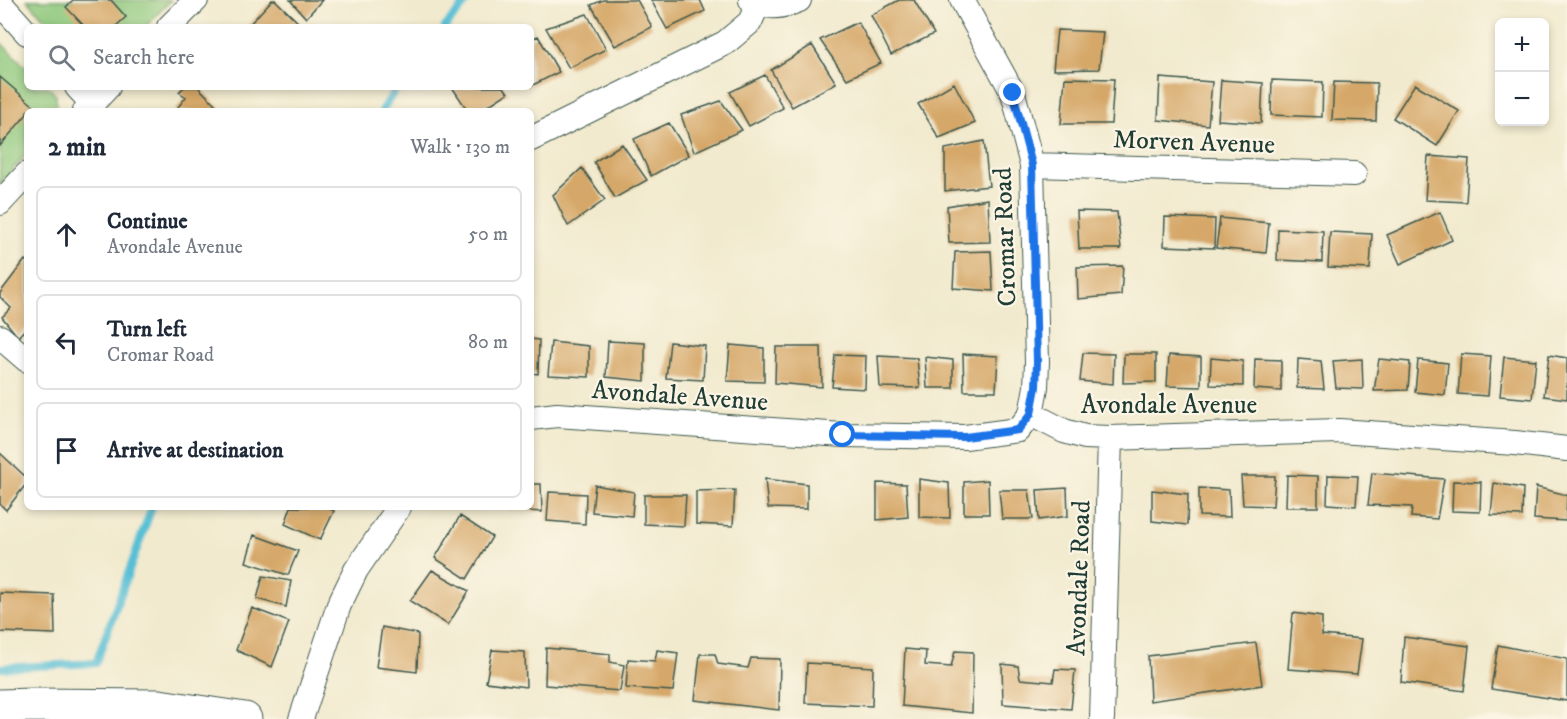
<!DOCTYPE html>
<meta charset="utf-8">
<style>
:root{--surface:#fff;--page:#f2f2f3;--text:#1f2937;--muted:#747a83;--line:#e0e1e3}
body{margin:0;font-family:"IM FELL DW Pica",serif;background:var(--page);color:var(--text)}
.controls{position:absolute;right:18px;top:18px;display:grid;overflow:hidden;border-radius:9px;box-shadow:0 3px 9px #0003}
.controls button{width:54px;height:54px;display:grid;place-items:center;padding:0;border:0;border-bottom:2px solid var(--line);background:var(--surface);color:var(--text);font:30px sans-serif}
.stop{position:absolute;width:18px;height:18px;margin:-14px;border:4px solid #1a73e8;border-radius:50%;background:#fff}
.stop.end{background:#1a73e8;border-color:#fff;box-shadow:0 2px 6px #0008}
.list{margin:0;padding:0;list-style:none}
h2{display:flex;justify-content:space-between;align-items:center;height:78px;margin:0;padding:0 24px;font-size:26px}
h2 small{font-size:20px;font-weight:400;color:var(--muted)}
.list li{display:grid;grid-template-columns:39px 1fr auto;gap:18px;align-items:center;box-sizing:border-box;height:96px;margin:0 12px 12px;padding:0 12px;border:2px solid var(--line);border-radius:9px}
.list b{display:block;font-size:22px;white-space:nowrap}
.list p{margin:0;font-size:20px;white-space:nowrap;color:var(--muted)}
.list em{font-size:20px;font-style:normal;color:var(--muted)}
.icon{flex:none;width:33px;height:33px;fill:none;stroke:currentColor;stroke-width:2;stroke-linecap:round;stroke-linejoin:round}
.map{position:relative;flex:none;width:1567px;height:719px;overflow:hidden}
.search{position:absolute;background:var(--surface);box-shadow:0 3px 9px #0003;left:24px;top:24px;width:510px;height:66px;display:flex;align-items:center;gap:15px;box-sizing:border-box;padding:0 21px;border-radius:9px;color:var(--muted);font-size:22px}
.panel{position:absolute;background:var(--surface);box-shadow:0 3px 9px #0003;left:24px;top:108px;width:510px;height:402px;border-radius:9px}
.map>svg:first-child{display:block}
.green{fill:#8dc77b;stroke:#568258;stroke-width:1.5}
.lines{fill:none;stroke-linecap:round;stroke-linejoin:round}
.stream{stroke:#58bfd5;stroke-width:8}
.building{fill:#d5a768}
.street-casing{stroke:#3e574b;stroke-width:26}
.primary-casing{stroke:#3e574b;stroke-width:35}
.street{stroke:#fff;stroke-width:24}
.primary{stroke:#fff;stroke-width:33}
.route{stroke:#1a73e8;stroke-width:8}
.labels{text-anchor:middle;stroke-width:4.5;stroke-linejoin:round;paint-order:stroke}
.street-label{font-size:26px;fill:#1f3d34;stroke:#fcf5e5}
</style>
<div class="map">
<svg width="1567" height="719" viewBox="0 0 1567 719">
<rect width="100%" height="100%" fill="#fcf5e5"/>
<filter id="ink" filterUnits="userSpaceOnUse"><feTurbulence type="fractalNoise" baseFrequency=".0167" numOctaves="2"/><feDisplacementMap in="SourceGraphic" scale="12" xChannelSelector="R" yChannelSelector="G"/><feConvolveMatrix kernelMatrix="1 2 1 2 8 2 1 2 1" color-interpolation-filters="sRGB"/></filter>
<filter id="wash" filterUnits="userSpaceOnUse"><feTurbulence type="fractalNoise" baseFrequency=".008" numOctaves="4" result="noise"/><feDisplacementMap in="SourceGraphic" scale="24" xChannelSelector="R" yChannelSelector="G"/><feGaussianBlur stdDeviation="1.35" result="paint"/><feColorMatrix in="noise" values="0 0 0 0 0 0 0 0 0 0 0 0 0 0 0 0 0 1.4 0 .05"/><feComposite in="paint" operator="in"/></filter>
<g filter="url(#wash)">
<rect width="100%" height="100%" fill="#f1eace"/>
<path class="green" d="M27,0H171L145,27H52Z
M0,42L27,68V87H48L56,95L57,111H27V154L0,184Z"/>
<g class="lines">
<path class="stream" d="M445,27L468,0
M382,111L397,87
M0,668L96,663L152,507"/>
</g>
<g id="blocks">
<path class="building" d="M73,0H111L126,17L115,27H85L66,7Z
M272,0H275L303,27H247Z
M290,0H322L306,18Z
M603,0H637L652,27L615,46L591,5Z
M651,0H700L705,11L667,29Z
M899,0H914L934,34L891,55L871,15Z
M587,14L606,49L569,68L546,28Z
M858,22L881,63L847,79L820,40Z
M1057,30L1103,32L1099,69L1053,70Z
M538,36L559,72L531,86V39Z
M812,45L836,83L792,107L771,70Z
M765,75L783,108L749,126L730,92Z
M0,77L34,106L30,111H27V114L0,146Z
M1065,78L1114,79L1111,124H1061Z
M1160,78L1212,82L1208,125L1158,120Z
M1221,80L1263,83L1261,123L1218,120Z
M1272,80L1323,82L1322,117L1271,115Z
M1334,82L1377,83L1376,121L1332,120Z
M954,83L975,123L939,138L918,104Z
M1415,84L1459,111L1437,146L1393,118Z
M184,87H198L222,111H175L186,97L179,92Z
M452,87H504L508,93L480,111H468Z
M721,101L742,130L694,152L681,115Z
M669,123L689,155L651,176L634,139Z
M984,141L989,186L945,191V149Z
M622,144L647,180L615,198L594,162Z
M1428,156L1469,159L1466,202L1425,200Z
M582,168L605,200L568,226L553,195Z
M988,199L990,242L949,243L947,206Z
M1077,211L1117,212L1121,249H1079Z
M1440,212L1452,240L1400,264L1387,235Z
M1165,217L1215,219L1214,248L1164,246Z
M1220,218L1269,223L1266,253L1216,248Z
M1278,229L1323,231L1322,262L1277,260Z
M1330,232L1372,234L1370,269L1328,267Z
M991,251L993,291L953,288L955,252Z
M25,260L27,262V327L18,337L2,317L11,308L0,297V293Z
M1123,266L1121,295L1078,299L1077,267Z
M531,339L539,340L538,374L531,373Z
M608,341L645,343V381L606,377Z
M551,342L589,346V377L548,375Z
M670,342L705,346L703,380L666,378Z
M730,345L764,348V382L727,381Z
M776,347H821L822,387L775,383Z
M1083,353L1114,354L1113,384L1080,381Z
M963,354L998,356L996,391H964Z
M1124,354H1156V382L1123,383Z
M1461,354L1491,356L1488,396L1458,394Z
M835,355L866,356L865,389L832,387Z
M1169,355L1201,357V387L1167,386Z
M1549,355L1567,358V399L1544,396Z
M878,356L917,358L920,388L880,387Z
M925,357L953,360V388H927Z
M1504,357L1536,360L1532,399L1500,396Z
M1211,358L1243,361V386L1210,385Z
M1255,359L1281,360V391L1254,389Z
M1298,359L1321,361L1324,389L1297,388Z
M1362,359L1363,389L1336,388L1333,361Z
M1379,359L1410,362L1408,390L1374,391Z
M1418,360L1448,363L1445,395L1415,392Z
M0,453L27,478V483L6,510L0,504Z
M1372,473L1444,479L1437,519L1411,517L1412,507L1368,505Z
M1287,475L1318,476V507H1286Z
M1328,475L1358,476L1356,506L1327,504Z
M1241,476H1275L1273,506L1243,505Z
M765,479L807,484V509L768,508Z
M919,479L949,483L950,518L919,517Z
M988,480L989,514H964V482Z
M1453,481L1481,482L1480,512L1452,511Z
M877,483L906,484L908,517L877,520Z
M1494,483L1523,488L1522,516L1491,515Z
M531,484H541L542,512L499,509V507H531Z
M595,485L634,492L632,516L592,512Z
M1536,487L1567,495L1566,521L1534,519Z
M1067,488L1068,516L1039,520L1037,490Z
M1199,488L1229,490L1230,517L1199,516Z
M735,490L733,526L696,524V491Z
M999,490H1029L1033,519H1002Z
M1152,490L1188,494L1187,525L1152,521Z
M549,492L586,494L585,524L547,521Z
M644,495H686L684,526L644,524Z
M291,507H327L334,511L320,540L285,524Z
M460,516L492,537L467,579L435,558Z
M254,535L298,551L288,575L246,562Z
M432,570L469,591L448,625L410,601Z
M263,576L291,581L286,607L257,599Z
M0,593L54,595L55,634L0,632Z
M252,608L289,622L272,667L236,650Z
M1293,613L1322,617V635L1362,639L1357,674L1288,669Z
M382,627L418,634L417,672L376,667Z
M1404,637L1469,646L1464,691L1401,682Z
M1256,643L1262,685L1150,701L1148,656Z
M1498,645L1567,659V701L1491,689Z
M546,648L610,654V662L624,665L620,691L545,685Z
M905,649L926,651L925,665L951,667L955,651L973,652L972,713L902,706Z
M492,650L525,652L526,687L486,682Z
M657,650L678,653L673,691L626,688L628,659L655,661Z
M700,654H715L718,664L748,668L751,658L780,659L779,710L695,700Z
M807,663L873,667L872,706L805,703Z
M1002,664L1018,666L1020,679L1053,682L1055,669L1075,670L1071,709L1003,704Z"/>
</g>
</g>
<g filter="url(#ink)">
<use href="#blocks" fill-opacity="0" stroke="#3e574b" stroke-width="1.5"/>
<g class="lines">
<g class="street-casing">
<path id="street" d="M751,0C767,10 783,7 799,0
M962,0L1013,93L1032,165L1037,362L1036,387L1031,414
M0,3L27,33
M169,27L196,0
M77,87L92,103
M85,111L108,87
M531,139L725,43L750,22L758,4
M1032,165L1354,174
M0,203L27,174
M0,337L27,360
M531,418L557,415L843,435L965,437L1018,430L1031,414L1064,431L1085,437L1110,438L1339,431L1515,443L1567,449
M301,719L339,605L356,570L399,507
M1102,719L1110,438"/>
</g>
<g class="primary-casing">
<path id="primary" d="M0,706L33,705L159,706L245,719"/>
</g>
<use href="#street" class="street"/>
<use href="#primary" class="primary"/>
</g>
</g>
<g class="lines" filter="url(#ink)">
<path class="route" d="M843,435L965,437L1018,430L1031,414L1036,387L1037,362L1032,165L1013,93"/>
</g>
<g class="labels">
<g class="street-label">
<text transform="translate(1194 141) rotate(2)" y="9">Morven Avenue</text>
<text transform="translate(1004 237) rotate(-92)" y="9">Cromar Road</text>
<text transform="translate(680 395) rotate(4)" y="9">Avondale Avenue</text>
<text x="1169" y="413">Avondale Avenue</text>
<text transform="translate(1078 578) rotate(-88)" y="9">Avondale Road</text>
</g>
</g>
</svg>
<div class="controls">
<button>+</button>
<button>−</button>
</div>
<div class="stop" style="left:843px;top:435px"></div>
<div class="stop end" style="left:1013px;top:93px"></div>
<div class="search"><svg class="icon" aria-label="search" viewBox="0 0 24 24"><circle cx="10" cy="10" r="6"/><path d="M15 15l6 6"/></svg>Search here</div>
<section class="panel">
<h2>2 min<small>Walk · 130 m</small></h2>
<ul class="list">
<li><svg class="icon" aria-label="ahead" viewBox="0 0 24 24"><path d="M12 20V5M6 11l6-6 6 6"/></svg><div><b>Continue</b><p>Avondale Avenue</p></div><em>50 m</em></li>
<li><svg class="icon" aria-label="left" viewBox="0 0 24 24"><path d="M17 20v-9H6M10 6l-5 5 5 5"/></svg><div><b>Turn left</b><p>Cromar Road</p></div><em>80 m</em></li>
<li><svg class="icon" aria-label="arrive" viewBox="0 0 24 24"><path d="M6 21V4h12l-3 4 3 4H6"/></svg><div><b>Arrive at destination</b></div></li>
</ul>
</section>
</div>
